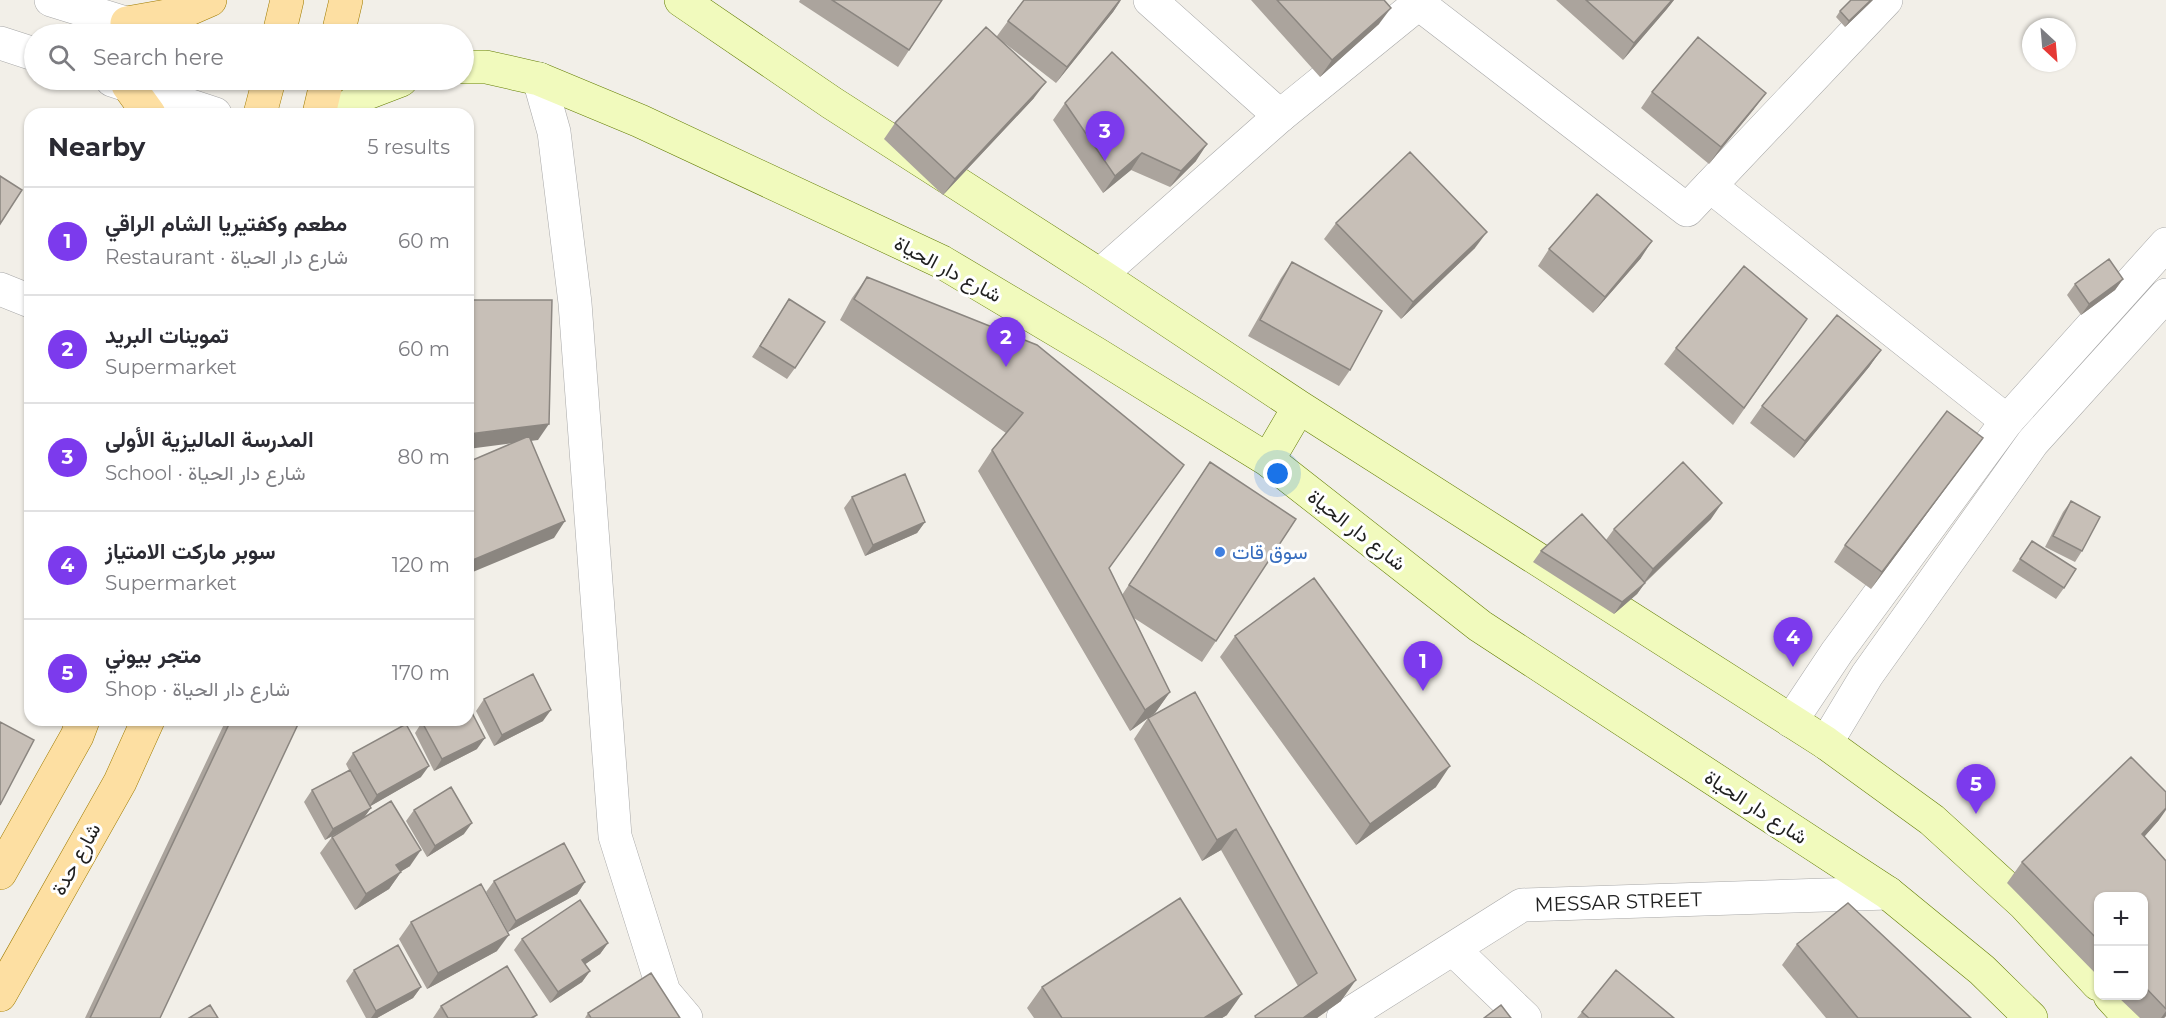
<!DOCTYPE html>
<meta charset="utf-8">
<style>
:root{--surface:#fff;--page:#f7f7f7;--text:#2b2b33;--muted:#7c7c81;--line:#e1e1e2;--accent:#7c3aed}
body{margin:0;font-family:Montserrat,Vazirmatn,sans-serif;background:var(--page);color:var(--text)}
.controls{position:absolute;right:18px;bottom:18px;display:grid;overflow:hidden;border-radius:12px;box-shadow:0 2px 4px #0004}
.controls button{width:54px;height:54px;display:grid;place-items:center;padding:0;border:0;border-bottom:2px solid var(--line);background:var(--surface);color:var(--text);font:30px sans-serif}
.compass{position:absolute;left:2022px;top:18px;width:54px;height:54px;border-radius:50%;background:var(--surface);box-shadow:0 2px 4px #0004;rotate:154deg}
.you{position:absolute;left:1278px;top:474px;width:21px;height:21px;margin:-15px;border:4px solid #fff;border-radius:50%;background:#1a73e8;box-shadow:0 0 0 9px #1a73e833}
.badge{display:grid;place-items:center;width:39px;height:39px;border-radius:50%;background:var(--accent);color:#fff;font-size:20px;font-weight:700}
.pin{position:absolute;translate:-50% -50px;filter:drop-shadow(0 2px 3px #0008)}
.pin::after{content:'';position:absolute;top:32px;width:21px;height:18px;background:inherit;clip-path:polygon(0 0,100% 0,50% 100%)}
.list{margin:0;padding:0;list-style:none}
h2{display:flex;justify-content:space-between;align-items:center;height:78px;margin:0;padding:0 24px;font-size:26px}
h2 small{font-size:20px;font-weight:400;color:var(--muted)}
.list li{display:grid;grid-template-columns:39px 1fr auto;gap:18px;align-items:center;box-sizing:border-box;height:108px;padding:0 24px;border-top:2px solid var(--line)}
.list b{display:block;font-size:22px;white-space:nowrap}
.list p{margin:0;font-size:20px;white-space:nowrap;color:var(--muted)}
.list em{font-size:20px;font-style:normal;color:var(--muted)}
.icon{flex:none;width:33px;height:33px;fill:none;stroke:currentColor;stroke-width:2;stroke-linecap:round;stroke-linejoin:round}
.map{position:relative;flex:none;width:2166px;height:1018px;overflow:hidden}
.search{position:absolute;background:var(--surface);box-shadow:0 2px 4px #0004;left:24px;top:24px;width:450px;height:66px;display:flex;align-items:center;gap:15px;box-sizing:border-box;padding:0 21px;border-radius:33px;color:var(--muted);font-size:22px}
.panel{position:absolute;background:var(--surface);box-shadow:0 2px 4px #0004;left:24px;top:108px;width:450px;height:618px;border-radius:18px}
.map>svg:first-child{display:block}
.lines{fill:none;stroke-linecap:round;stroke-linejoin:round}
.minor-casing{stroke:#a8a8a8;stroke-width:34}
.tertiary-casing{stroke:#a8a8a8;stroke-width:34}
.secondary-casing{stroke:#637d04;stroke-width:34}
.primary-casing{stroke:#9f7b00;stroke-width:34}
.minor{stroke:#fff;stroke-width:33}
.tertiary{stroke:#fff;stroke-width:33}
.secondary{stroke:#f1fabd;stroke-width:33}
.primary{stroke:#fddfa2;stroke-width:33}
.wall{fill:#aba49d}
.shaded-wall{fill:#8b8680}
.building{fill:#c7bfb7;stroke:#8b8680;stroke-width:1.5}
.shop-dot{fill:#3f7fe0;stroke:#fff;stroke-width:2}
.labels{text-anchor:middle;stroke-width:6;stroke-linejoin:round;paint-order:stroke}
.street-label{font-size:20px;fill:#212121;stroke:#fff}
.shop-label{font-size:20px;fill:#366cbe;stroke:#fff;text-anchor:start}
</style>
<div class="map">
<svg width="2166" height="1018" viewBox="0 0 2166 1018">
<rect width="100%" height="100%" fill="#f2efe8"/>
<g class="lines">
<g class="minor-casing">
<g id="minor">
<path d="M1150,0L1280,116"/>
<path d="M1419,4L1687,210L1886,0"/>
<path d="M539,79L554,132L575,303L615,836L664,992L686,1018"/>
<path d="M1710,186L2007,421"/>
<path d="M1100,275L1280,116L1423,0"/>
<path d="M0,289L30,301"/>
<path d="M1454,950L1525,1018"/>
<path id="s1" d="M1343,1018L1522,905L1888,893"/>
</g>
</g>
<g class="tertiary-casing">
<path id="tertiary" d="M51,0L161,34
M0,43L34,54
M112,80L215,114
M1791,721L1837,652L2007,421L2166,244
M1826,743L1867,675L2033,442L2166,295"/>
</g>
<g class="secondary-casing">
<path id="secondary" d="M681,0L832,103L1100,275L1299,407L1826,743L1932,820L2024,904L2098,984
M464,67H486L539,79L640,121L942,262L1095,353L1268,460L1480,626L1888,893L1982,970L2031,1018
M338,114L367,93L401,80
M1268,460L1299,407
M2110,996L2130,1018"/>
</g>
<g class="primary-casing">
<path id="primary" d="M127,23L178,14L210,0
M279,34L287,0
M338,34L346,0
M128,85L149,114
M260,114L269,80
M319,114L327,80
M0,873L77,736L83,720
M0,995L120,782L148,720"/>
</g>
<use href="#minor" class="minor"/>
<use href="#tertiary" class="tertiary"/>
<use href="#secondary" class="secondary"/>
<use href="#primary" class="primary"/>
</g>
<path class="wall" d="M800,0H942L898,67L799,2Z
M1121,0L1113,12L1056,83L1003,42L1034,98L943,195L884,139L895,123L997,36L1008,21Z
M1251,0H1384L1379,24L1320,77Z
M1556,0H1674L1666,10L1623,60Z
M1873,0L1845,27L1836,17L1840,11Z
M1652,92L1754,109L1709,164L1641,108Z
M1065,103L1196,161L1170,187L1131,170L1103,193L1053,120Z
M1336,223L1475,248L1401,319L1324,239Z
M1549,249L1641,258L1593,313L1538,266Z
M1292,262L1350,370L1339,386L1248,336L1281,278Z
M867,277L1169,486L1109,568L1122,595L1210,462L1216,641L1202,662L1134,618L1170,692L1155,713L1130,731L978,471L992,450L1006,433L840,320L852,298Z
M2123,279L2115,290L2081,315L2067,295L2075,284Z
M789,299L795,368L787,379L752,357Z
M1807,319L1733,425L1664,364L1676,348Z
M1881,350L1869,367L1794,458L1750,423L1762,406Z
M1971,454L1871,589L1834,562L1845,545Z
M852,497L925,522L917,533L865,556L844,508Z
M2071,501L2082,551L2075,562L2045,547L2063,512Z
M1711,519L1645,583L1637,594L1614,614L1533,562L1541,551L1606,540L1614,529Z
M2032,541L2064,588L2056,599L2012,571Z
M1235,636L1436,787L1356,845L1220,657Z
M1195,692L1341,1001L1317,1018H1254L1298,986L1221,850L1202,861L1134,739L1148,718Z
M484,699L543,721L494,746L476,711Z
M226,720H300L160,1018H85Z
M422,722L477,749L434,771L415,733Z
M353,753L421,777L370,806L371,808L364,817L410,866L400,872H401L389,889L355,910L320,853L332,837L345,829L325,840L304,802L312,790L349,770L346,764Z
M414,810L464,834L427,857L406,821Z
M2159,820L2144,837L2166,861V1016L2164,1018H2140L2117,996H2144V897H2098V976L2007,883L2022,862Z
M494,881L585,882L577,894L508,932L486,892Z
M411,922L497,951L427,989L399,939Z
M522,939L608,943L600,954L585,964L590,971L582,982L550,1003L514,950Z
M1797,944L1971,1018H1826L1782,965Z
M354,970L421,987L413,998L377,1018H366L346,981Z
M1042,987L1227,1015L1222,1018H1034L1027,1008Z
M441,1006L537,1015L534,1018H433Z
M1582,1012L1674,1018H1577Z
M588,1013L680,1018H585Z"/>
<path class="shaded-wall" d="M1121,0L1113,12L1056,83L1067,67Z
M1672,0H1674L1666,10L1623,60L1634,43Z
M1871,0H1873L1845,27L1849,21Z
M1391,8L1379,24L1320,77L1332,60Z
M1046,82L1034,98L943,195L955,179Z
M1766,93L1754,109L1709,164L1721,147Z
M1207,144L1196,161L1170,187L1181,171Z
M1142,153L1131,170L1103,193L1115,176Z
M1487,232L1475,248L1401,319L1413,302Z
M1652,241L1641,258L1593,313L1605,297Z
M2123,279L2115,290L2081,315L2089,304Z
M1881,350L1869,367L1794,458L1805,441Z
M549,424L538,440L468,449V435L469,434Z
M1983,438L1971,454L1871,589L1882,572Z
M1722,503L1711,519L1642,585L1653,569Z
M565,521L554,538L468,574V562Z
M925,522L917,533L865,556L873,545Z
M1645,583L1637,594L1614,614L1622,602Z
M1170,692L1155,713L1130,731L1145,710Z
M551,710L543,721L494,746L502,735Z
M485,738L477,749L434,771L442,759Z
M429,766L421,777L369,807L377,795Z
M1450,766L1436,787L1356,845L1370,824Z
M371,808L363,819L325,840L333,829Z
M2166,808V810L2159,820L2128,855L2142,834Z
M472,823L464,834L427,857L435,846Z
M1236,829L1221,850L1202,861L1217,840Z
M421,850L410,866L385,881L396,865Z
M401,872L389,889L355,910L366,894Z
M585,882L577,894L508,932L516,921Z
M509,935L497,951L427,989L438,973Z
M608,943L600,954L574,972L582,960Z
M590,971L582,982L550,1003L558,992Z
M1356,980L1341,1001L1317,1018H1303Z
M421,987L413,998L377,1018H371L376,1011Z
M1242,994L1227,1015L1222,1018H1204Z
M2166,1011V1016L2164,1018H2161Z"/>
<path class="building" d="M832,0H942L909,50Z
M1024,0H1120L1067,67L1008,21Z
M1277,0H1384L1391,8L1332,60Z
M1586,0H1672L1634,43Z
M1851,0H1871L1849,21L1840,11Z
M986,27L1046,82L955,179L895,123Z
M1698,37L1766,93L1721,147L1652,92Z
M1112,52L1207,144L1181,171L1142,153L1115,176L1065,103Z
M1410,152L1487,232L1413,302L1336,223Z
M0,176L22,190L0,224Z
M1597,194L1652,241L1605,297L1549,249Z
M2109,259L2123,279L2089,304L2075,284Z
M1292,262L1382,311L1350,370L1260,320Z
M1744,266L1807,319L1744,408L1676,348Z
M867,277L1037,345L1184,465L1109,568L1170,692L1145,710L992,450L1023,413L854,299Z
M789,299L825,322L795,368L760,346Z
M468,300H552L549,424L469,434L468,416Z
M1837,315L1881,350L1805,441L1762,406Z
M1947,411L1983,438L1882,572L1845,545Z
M529,436L565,521L468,562V462Z
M1210,462L1296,519L1216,641L1129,585Z
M1683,462L1722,503L1653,569L1614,529Z
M905,474L925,522L873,545L852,497Z
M2071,501L2100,517L2082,551L2053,536Z
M1582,514L1645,583L1622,602L1541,551Z
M2032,541L2076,569L2064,588L2020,559Z
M1314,578L1450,766L1370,824L1235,636Z
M533,674L551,710L502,735L484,699Z
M1195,692L1356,980L1303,1018H1256L1255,1016L1317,973L1236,829L1217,840L1148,718Z
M468,705L485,738L442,759L422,722L426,720H468Z
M231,720H300L160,1018H90Z
M0,722L34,740L0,805Z
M406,724L429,766L377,795L353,753Z
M2131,757L2166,792V808L2142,834L2166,861V1009L2144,986V897H2098V940L2022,862Z
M350,770L371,808L333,829L312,790Z
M451,787L472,823L435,846L414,810Z
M391,801L421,850L396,865L401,872L366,894L332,837Z
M564,843L585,882L516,921L494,881Z
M481,884L509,935L438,973L411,922Z
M1180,898L1242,994L1204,1018H1062L1042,987Z
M580,900L608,943L582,960L590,971L558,992L522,939Z
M1848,903L1971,1018H1858L1797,944Z
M398,945L421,987L376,1011L354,970Z
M507,966L537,1015L531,1018H448L441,1006Z
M1616,970L1674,1018H1589L1582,1012Z
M651,973L680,1018H591L588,1013Z
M210,1005L218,1018H189Z
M1501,1005L1511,1018H1484Z"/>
<circle class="shop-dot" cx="1220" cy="552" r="6"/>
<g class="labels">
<g class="street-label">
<text transform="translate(948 269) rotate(28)" y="7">شارع دار الحياة</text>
<text transform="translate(1357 530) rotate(38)" y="7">شارع دار الحياة</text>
<text transform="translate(1756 807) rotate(33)" y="7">شارع دار الحياة</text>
<text transform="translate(76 859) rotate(-61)" y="7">شارع حدة</text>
<text dy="7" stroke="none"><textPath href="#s1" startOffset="308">MESSAR STREET</textPath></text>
</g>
<g class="shop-label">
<text x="1232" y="559">سوق قات</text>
</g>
</g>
</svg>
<div class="controls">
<button>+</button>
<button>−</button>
</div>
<svg class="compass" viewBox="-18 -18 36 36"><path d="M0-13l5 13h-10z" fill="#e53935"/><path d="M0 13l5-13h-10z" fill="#7c7c81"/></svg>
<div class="you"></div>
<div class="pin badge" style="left:1423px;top:691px">1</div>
<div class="pin badge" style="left:1006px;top:367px">2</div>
<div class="pin badge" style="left:1105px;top:161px">3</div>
<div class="pin badge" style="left:1793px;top:667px">4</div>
<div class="pin badge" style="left:1976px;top:814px">5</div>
<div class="search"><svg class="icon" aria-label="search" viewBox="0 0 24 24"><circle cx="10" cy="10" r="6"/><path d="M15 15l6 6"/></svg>Search here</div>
<section class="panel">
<h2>Nearby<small>5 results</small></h2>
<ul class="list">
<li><span class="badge">1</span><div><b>مطعم وكفتيريا الشام الراقي</b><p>Restaurant · شارع دار الحياة</p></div><em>60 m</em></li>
<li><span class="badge">2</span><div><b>تموينات البريد</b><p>Supermarket</p></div><em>60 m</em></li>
<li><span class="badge">3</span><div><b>المدرسة الماليزية الأولى</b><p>School · شارع دار الحياة</p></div><em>80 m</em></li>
<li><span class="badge">4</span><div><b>سوبر ماركت الامتياز</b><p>Supermarket</p></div><em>120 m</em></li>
<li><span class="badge">5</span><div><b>متجر بيوني</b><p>Shop · شارع دار الحياة</p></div><em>170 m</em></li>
</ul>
</section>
</div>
